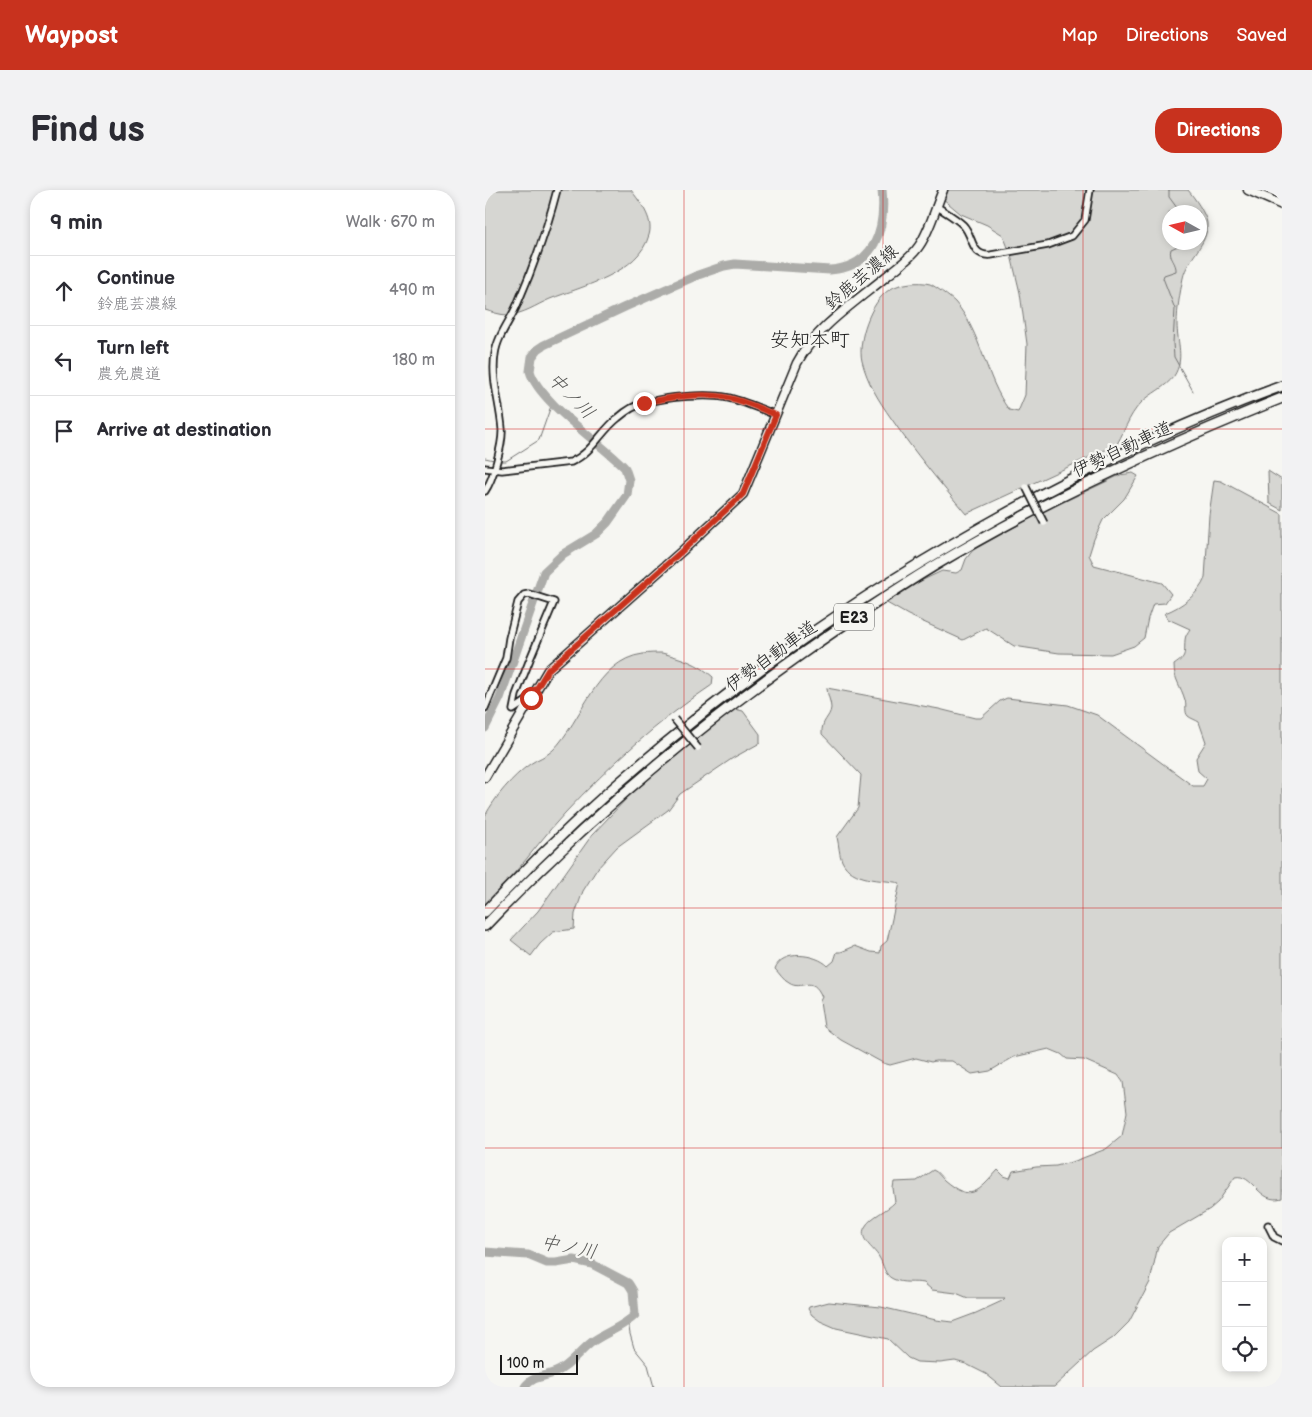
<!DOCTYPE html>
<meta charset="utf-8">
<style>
:root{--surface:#fff;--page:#f2f2f3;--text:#2b2b33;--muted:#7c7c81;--line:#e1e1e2;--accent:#c8321e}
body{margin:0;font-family:"Balsamiq Sans","Klee One",sans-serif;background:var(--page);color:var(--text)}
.controls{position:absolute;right:15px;bottom:15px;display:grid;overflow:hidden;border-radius:10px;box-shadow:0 2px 8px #0003}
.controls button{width:45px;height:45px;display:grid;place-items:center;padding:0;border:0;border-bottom:1px solid var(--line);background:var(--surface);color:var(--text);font:25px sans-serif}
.compass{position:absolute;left:677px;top:15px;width:45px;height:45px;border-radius:50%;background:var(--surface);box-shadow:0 2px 8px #0003;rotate:278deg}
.scale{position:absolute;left:15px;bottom:12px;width:78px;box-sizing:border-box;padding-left:5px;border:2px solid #1c1c1c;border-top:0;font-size:14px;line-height:18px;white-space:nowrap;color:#1c1c1c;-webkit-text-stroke:4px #f6f6f2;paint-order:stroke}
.stop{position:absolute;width:15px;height:15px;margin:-11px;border:4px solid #c8321e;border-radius:50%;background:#fff}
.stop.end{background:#c8321e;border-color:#fff;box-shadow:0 1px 5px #0008}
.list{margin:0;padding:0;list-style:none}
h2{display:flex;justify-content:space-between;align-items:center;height:65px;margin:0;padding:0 20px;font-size:21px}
h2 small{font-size:16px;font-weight:400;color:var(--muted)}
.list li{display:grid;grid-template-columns:32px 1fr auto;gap:15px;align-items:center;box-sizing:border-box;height:70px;padding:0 20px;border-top:1px solid var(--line)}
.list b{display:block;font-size:19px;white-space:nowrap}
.list p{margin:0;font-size:16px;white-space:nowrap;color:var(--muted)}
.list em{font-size:16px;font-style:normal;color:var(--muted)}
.icon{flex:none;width:28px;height:28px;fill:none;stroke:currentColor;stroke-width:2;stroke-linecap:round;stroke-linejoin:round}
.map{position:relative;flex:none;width:797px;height:1197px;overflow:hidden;border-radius:20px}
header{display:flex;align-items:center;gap:30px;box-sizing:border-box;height:70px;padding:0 25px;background:var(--accent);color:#fff}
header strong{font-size:24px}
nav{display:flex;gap:28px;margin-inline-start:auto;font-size:18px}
.intro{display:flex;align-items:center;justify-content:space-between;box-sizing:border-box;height:120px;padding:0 30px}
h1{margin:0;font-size:35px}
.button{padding:12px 22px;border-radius:20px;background:var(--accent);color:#fff;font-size:18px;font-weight:700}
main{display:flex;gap:30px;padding:0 30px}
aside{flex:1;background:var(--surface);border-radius:20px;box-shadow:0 2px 8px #0003}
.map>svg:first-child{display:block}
.green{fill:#d6d6d2;stroke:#797977;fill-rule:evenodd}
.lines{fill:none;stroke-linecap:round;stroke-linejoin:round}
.stream{stroke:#727271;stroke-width:1}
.river{stroke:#acaca9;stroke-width:9}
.minor-casing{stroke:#1c1c1c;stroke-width:9}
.major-casing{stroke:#1c1c1c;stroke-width:11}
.highway-casing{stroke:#1c1c1c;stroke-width:12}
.minor{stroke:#f6f6f2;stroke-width:5.5}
.major{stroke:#f6f6f2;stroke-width:8}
.highway{stroke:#f6f6f2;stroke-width:9}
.minor-bridge-casing{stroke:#1c1c1c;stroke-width:9;stroke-linecap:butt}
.minor-bridge{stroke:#f6f6f2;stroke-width:5.5}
.route{stroke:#c8321e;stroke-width:6}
.grid{fill:none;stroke:#d62828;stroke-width:1;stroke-opacity:0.55}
.labels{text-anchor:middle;stroke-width:4.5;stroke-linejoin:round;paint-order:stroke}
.shield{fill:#f6f6f2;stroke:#5d5d5c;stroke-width:1}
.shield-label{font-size:16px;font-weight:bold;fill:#1c1c1c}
.street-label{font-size:18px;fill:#1c1c1c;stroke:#f6f6f2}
.water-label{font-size:19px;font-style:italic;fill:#565654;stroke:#f6f6f2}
.quarter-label{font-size:20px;fill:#1c1c1c;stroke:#f6f6f2}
</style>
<header>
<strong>Waypost</strong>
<nav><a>Map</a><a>Directions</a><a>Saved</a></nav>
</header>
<div class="intro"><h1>Find us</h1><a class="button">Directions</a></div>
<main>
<aside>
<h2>9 min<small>Walk · 670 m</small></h2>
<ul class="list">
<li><svg class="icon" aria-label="ahead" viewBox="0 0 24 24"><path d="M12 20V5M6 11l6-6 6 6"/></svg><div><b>Continue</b><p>鈴鹿芸濃線</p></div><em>490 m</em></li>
<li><svg class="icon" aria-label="left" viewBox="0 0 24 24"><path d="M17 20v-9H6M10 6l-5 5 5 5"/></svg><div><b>Turn left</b><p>農免農道</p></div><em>180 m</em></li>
<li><svg class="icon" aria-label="arrive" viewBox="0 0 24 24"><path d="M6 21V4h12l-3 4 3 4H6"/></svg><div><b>Arrive at destination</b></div></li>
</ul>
</aside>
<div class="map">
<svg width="797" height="1197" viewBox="0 0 797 1197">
<rect width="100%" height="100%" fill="#f6f6f2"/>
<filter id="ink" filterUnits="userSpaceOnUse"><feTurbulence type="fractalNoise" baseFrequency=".02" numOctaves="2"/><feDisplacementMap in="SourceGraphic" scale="10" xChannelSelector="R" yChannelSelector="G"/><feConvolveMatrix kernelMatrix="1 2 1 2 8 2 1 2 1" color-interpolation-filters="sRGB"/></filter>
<g filter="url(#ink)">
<path class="green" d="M0,0H146C155,12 169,29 164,45C154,83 98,96 65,109C51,115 39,124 23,125C15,125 7,122 0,120Z
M453,0H703C709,7 721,24 722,33C724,54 702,68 698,88C695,103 692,119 692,134C692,152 700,169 689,186C680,198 666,203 656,213C643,226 639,244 629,259L620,260L481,324C455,293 429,262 406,228C394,211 382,192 377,171C372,151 386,111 404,100C414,93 434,91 445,94C450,96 466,108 470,112C497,143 500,188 524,220L533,222L540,205L542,154L535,103L526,65L518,45L502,35L476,24L457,8ZM684,22H714V52H684Z
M783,281L797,290V320L784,313Z
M648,283L653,286L639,309L618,330L609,349L604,365L609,375L677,393L686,404L680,413L668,414L663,428L659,448L649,456L626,464L574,463L529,456L501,438L478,450L423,425L400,412L421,398L457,381L471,383L477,380L481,369L488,360L551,325L635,285Z
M729,290L736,291L797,324V1008C774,1015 768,983 750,987L733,1012L725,1019L684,1043L673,1056L665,1092L644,1132L628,1148L608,1161L569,1197H517L501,1184L481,1174L470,1171L455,1173L432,1172L423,1168L403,1149L351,1138L335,1131L327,1125L323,1119L324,1117L344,1112L396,1117L451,1130L467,1132L491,1123L517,1111L520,1108H483L471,1103L447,1100L439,1093C429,1091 418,1094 408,1089C399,1085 399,1075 394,1067C389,1058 373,1049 380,1037C386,1026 402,1021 410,1012L408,998L409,992L432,991L448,980C453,982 455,986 459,990C486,1013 493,1002 513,980L519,986L525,988L528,981L551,977L571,976L590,971L621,959L637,946L642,922L638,892L633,885L599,870L582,869L576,864L564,859L529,867L505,881L487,884L467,871H450L446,872L431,868L405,875L398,873L356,850L339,837L335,811L337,807C327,783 317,802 304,793C298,790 295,784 290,779C296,759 332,764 343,776L349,771L352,762H356L370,756L386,762L395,763L396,756L402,751L415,693C397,689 367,692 357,671C354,664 354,655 352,647L373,618L376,585L337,544C336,530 345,528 346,518C346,511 342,505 342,498L454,519L490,528H496L515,511L522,508L583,515L612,525L708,596H718L722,589L713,581L711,568L721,552L714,532C711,530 705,528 703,526C699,522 702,515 700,510C696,496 689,490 689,475C702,466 699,465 700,450C700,446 703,442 705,439L683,429L680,423C696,417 714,404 720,388L724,325Z
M177,463C196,468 213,473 228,487L227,495C173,531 125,575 80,623C61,643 45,666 26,687C18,697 9,706 0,715V626C10,607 27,587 45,574C52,569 62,566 68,560C97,531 111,470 158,464C164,463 170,463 177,463Z
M250,519L258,521L275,544V553L248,568L195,604L183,620L132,657L112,679L98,701L90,724L89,739L68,742L55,754L46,766L26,750L53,721L107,645L143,607L239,525Z"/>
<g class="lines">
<path class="stream" d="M684,0V7L695,22
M702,52L686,59C683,68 692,73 691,81L679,85L678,88L690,119L688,153L689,167L708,201
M0,268L9,270
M16,271H21L54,250L67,213
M143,1131L145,1144L149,1158L163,1175L169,1197"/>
<path class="river" d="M0,538L15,508L59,382L78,364L111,344L123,332L142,305L144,290L140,278C117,254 53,211 45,181L47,167L53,159L59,155L140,117L213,85L239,76L250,74L345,80C390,77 401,39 397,0
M0,1062L43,1065L62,1073H71L89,1070L107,1074L143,1093L145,1096L148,1101L150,1125C138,1137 121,1142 107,1152C95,1161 85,1176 71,1182C60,1187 47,1186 40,1197"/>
<g class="minor-casing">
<path id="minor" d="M451,16C460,22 471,28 478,35C489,46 485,67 506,65L563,55L587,46L600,30L605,0
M0,278L17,280L86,272C107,263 116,241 133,228C141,221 150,215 160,213C181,207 223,203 244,208C260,212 276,219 291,225
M0,301C8,290 18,253 17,239C15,213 6,190 10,164C12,147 25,131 32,115C48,78 62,39 72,0
M0,518L21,468L24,448L33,412L39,405L44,404L69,412L45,469L31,505L28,520L46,508
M783,1035L789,1047L797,1051"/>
</g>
<g class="major-casing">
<path id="major" d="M763,0L797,15
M0,587L63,480L197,361L258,304L312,173C331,137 372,111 403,85C413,77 426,68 434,56C445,40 450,19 458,0"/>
</g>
<g class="highway-casing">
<path id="highway" d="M0,722C144,569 313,441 495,338C592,283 693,234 797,196
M0,736C96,635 202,545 315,465C359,434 403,404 449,376C560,310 677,256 797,208"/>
</g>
<use href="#minor" class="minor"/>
<use href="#major" class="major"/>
<use href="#highway" class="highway"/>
<g class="minor-bridge-casing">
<path id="minor-bridge" d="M541,297L559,333
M189,529L213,558"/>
</g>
<use href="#minor-bridge" class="minor-bridge"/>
</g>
</g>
<g class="lines" filter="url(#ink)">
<path class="route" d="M46,508L63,480L197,361L258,304L291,225C276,219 260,211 244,208C219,202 184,207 159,213"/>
</g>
<path class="grid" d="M199,0V1197M398,0V1197M598,0V1197M0,239H797M0,479H797M0,718H797M0,958H797"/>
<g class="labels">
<rect class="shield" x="349" y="413.5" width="40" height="27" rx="4"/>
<g class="shield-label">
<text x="369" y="433">E23</text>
</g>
<g class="street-label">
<text transform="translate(376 87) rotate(-40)" y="6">鈴鹿芸濃線</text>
<text transform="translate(637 259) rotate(-25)" y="6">伊勢自動車道</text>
<text transform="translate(286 466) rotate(-36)" y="6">伊勢自動車道</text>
</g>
<g class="water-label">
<text transform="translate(87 205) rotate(45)" y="7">中ノ川</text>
<text transform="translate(84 1056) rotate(11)" y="7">中ノ川</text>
</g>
<g class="quarter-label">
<text x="325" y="156">安知本町</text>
</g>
</g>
</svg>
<div class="controls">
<button>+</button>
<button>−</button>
<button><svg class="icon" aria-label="locate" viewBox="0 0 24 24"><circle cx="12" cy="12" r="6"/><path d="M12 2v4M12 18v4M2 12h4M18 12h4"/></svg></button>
</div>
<svg class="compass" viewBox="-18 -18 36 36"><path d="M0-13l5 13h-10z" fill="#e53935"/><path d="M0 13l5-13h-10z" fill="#7c7c81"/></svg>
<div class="scale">100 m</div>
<div class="stop" style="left:46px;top:508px"></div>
<div class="stop end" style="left:159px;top:213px"></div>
</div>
</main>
